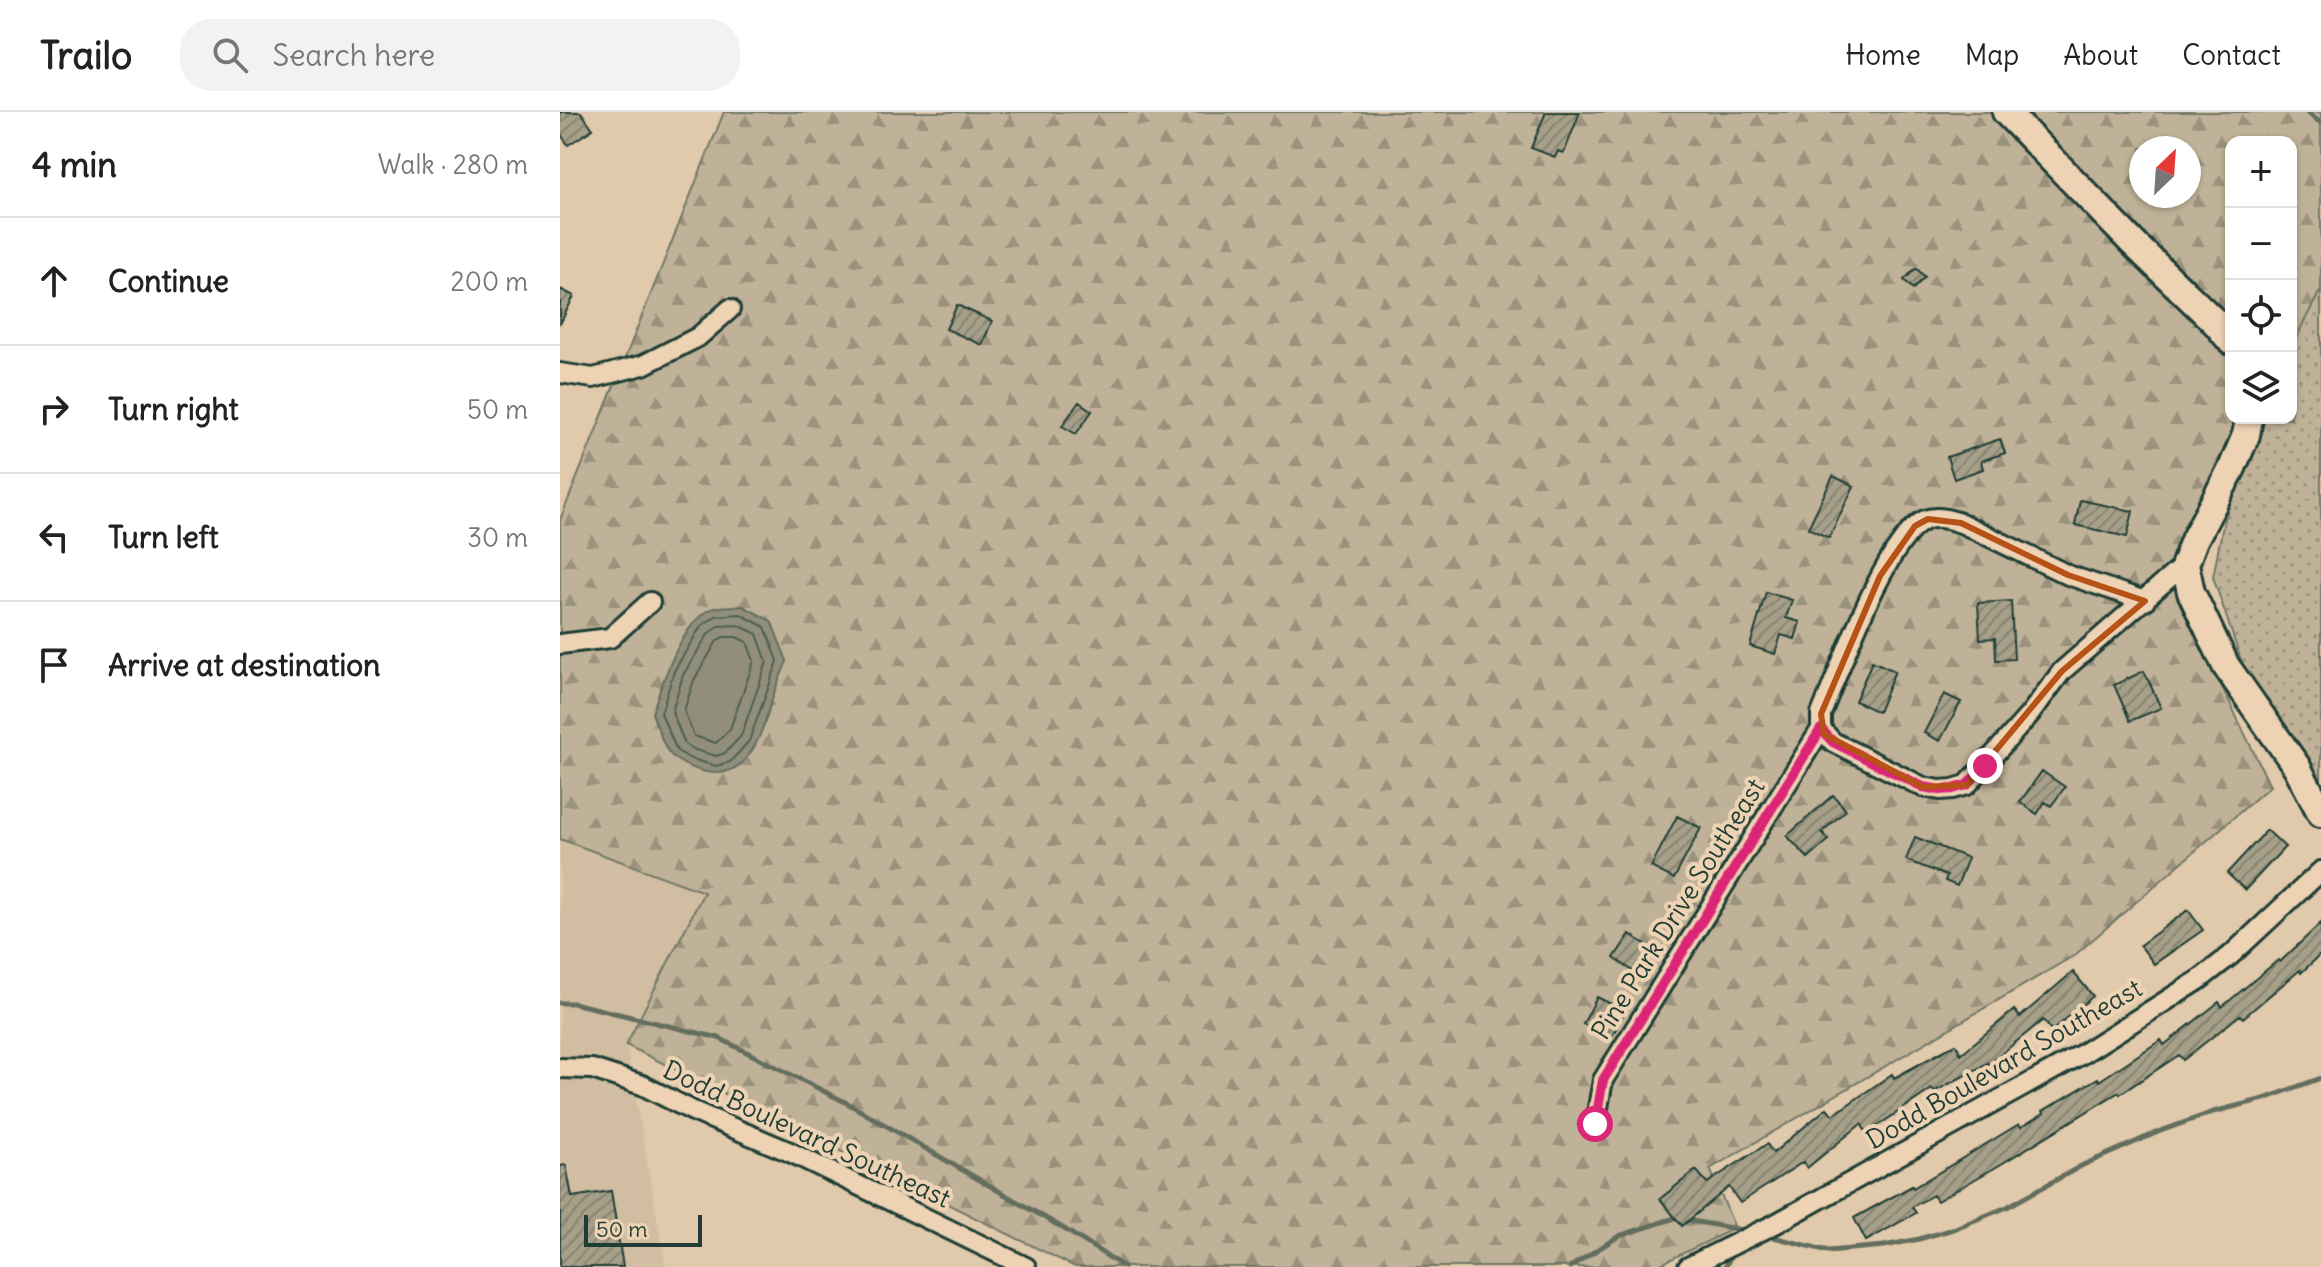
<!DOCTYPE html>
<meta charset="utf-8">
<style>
:root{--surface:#fff;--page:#f2f2f2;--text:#222;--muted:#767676;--line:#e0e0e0}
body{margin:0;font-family:Delius,sans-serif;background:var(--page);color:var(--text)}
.controls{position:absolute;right:24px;top:24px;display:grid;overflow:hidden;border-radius:16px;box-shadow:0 2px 6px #0004}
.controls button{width:72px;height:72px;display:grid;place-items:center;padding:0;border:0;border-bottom:2px solid var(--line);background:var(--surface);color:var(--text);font:40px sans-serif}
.compass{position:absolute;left:1569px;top:24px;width:72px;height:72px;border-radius:50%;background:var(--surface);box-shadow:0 2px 6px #0004;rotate:25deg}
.scale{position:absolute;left:24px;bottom:20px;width:118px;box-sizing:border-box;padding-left:8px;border:4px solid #1f3d34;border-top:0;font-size:22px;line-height:28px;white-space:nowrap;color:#1f3d34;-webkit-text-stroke:6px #edd2b4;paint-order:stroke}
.stop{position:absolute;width:24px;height:24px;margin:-18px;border:6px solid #db2777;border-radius:50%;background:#fff}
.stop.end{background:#db2777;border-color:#fff;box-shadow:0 2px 8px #0008}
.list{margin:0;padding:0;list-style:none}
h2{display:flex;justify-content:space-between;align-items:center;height:104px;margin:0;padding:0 32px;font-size:34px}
h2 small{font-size:26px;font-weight:400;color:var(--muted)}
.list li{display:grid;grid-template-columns:52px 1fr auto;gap:24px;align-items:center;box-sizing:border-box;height:128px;padding:0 32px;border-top:2px solid var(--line)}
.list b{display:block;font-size:30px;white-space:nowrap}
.list em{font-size:26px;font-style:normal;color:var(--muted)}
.icon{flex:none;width:44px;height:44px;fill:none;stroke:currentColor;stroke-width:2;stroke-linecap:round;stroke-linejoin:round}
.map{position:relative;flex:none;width:1761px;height:1155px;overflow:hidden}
header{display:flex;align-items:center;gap:48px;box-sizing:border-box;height:112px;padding:0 40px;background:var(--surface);border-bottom:2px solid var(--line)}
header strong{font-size:38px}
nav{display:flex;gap:44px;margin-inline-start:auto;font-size:28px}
.search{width:560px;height:72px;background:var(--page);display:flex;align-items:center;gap:20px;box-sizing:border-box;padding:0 28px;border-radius:32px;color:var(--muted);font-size:30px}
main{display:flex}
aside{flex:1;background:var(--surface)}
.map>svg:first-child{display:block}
.built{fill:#d0bda2}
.grass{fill:url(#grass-dots);stroke:#707866;stroke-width:2}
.forest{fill:url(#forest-firs);stroke:#707866;stroke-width:2;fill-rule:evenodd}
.water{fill:#918f7b;stroke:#636e5f;stroke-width:2}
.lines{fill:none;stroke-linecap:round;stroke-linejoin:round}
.shore{stroke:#4d5e50;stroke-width:2}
.stream{stroke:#636e5f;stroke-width:5}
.building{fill:url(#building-hatch);stroke:#1f3d34;stroke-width:2}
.street-casing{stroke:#1f3d34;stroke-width:24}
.secondary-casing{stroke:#1f3d34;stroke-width:32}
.street{stroke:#edd2b4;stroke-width:18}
.secondary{stroke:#edd2b4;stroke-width:26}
.route{stroke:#db2777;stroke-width:10}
.marked{fill:none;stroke:#b65216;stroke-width:6;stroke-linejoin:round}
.labels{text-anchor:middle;stroke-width:8;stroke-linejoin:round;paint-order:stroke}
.street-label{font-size:26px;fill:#1f3d34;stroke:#edd2b4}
</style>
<header>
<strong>Trailo</strong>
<div class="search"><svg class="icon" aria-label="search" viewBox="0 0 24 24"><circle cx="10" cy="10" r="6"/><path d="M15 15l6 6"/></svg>Search here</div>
<nav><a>Home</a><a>Map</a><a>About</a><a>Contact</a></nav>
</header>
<main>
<aside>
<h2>4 min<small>Walk · 280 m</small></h2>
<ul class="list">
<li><svg class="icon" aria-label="ahead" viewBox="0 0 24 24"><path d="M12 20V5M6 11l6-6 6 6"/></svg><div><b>Continue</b></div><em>200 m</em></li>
<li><svg class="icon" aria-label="right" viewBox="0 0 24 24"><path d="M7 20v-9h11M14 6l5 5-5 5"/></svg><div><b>Turn right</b></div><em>50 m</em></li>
<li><svg class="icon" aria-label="left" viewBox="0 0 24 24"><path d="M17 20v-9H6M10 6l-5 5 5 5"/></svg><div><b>Turn left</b></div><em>30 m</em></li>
<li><svg class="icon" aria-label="arrive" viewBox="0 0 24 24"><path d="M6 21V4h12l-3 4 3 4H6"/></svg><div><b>Arrive at destination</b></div></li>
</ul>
</aside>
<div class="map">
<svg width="1761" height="1155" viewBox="0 0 1761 1155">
<defs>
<pattern id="grass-dots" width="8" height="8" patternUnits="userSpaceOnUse" patternTransform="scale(2)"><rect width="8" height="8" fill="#c0b298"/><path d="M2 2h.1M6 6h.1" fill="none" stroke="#9b927d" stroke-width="1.8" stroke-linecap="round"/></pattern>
<pattern id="forest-firs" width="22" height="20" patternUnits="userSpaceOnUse" patternTransform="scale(2)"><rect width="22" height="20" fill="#c0b298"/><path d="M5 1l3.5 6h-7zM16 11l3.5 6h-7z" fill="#9b927d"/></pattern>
<pattern id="building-hatch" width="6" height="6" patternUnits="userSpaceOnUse" patternTransform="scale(2)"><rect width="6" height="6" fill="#a7a089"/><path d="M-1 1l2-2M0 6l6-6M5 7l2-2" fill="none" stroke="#878471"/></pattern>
</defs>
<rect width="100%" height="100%" fill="#e1c9ac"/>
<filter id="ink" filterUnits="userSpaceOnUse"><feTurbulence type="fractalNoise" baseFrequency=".0125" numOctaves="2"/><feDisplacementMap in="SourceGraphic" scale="16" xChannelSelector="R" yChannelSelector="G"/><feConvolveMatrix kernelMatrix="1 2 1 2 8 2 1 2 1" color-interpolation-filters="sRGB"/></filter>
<g filter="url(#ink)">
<path class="built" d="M0,727L144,780L66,933L106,1155H0Z"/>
<path class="grass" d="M1761,177V679L1683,554L1653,465L1664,408L1704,306H1731V239L1740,216Z"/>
<path class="forest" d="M164,0H1761V177L1731,235V30H1671V306H1696L1625,452L1652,554L1710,674L1515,843L1150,1057L1175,1116L1095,1155H515L66,933L144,780L0,727V408ZM1581,36H1629V84H1581Z"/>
<path class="water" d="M183,494L211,509L227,549C222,561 217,572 213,584C202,619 190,672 142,659C103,648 106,635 92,601C102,572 121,511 151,497C159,493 173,495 183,494Z"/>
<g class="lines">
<path class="shore" d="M180,502L205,515L218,549L189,629L170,650L156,654L131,647L117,639L101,601L114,559L141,514L156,504Z
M178,513L197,522L207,550L181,624L165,641L156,644L135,638L125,632L112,600L123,563L149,521L159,514Z
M163,525H176L187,530L194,549L170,617L156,631L134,624L124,599L134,568L157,529Z"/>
<path class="stream" d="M1746,0L1761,11
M0,891H13L159,926L289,992L506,1118L564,1155
M1206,1123L1268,1139L1324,1134L1359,1127L1393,1117L1447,1095L1523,1053L1598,1020L1653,1000L1704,987L1761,966
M1010,1155L1059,1124L1115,1106L1188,1119
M1165,1155L1174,1138"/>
</g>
<path class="building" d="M0,0H21L33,17L8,33L0,21Z
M986,0H1020L1004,41L998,39L995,45L971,36Z
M1356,156L1365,165L1353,177L1344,168Z
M0,177L14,184L0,212Z
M397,193L432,209L422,233L386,217Z
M519,290L532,299L516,322L502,314Z
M1440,327L1445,341L1421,349L1423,357L1394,367L1387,345Z
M1273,364L1294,374L1269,426L1248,416Z
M1520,388L1573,399L1567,425L1515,413Z
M1206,480L1232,488L1226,506L1240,510L1235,527L1221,523L1215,542L1190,534Z
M1451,489L1454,547L1436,548L1435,526L1420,527L1418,491Z
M1312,549L1335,559L1318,600L1295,589Z
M1584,559L1601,596L1570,609L1554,573Z
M1384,582L1401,590L1380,629L1364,621Z
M1482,659L1505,675L1491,694L1485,690L1477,702L1460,690Z
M1273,683L1286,698L1262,720L1269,728L1248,746L1227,724Z
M1117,704L1141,716L1114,767L1091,755Z
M1707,718L1725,735L1685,778L1667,761Z
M1355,725L1408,746L1397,774L1385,769L1387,764L1346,748Z
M1628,798L1643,818L1594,852L1580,833Z
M1761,811V842L1741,861L1740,858L1683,906L1680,903L1623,948L1619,943L1560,982L1559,980L1438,1054L1377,1089L1373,1083L1352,1095L1356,1101L1306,1129L1294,1106L1352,1074L1353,1076L1459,1012L1461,1015L1484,1001L1483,999L1538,966L1539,969L1601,928L1604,933L1659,890L1662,895L1718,848L1720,850Z
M1070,822L1093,837L1077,862L1054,846Z
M1513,860L1533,884L1492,919L1483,908L1429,952L1428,951L1374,980L1372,977L1307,1021L1301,1012L1247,1056L1243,1050L1180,1091L1169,1075L1122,1114L1100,1087L1136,1058L1147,1071L1207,1032L1213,1041L1267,996L1273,1003L1332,962L1334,966L1396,932L1401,942L1454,898L1460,905Z
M1037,885L1065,899L1051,926L1023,912Z
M6,1053L12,1085L51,1079L63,1155H0V1054Z"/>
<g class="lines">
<g class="street-casing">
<path id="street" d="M0,261L33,266L83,253L138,225L170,197
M1585,489L1508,463L1401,411C1390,408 1377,403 1365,408C1326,426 1279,559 1261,602V617L1273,630L1363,675L1380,678L1393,677L1407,673L1470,602L1502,559L1625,452
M0,532L50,526L90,490
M0,956L32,957L82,973L133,999L230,1040L466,1155
M1035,1012L1043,968L1261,617
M1128,1155L1215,1112L1522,942L1639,868L1671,843L1761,759"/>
</g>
<g class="secondary-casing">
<path id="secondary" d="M1446,0L1573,131L1657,212L1671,229
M1689,306L1686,323L1672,356L1634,428L1625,452L1631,480L1666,554L1737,655L1761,701"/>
</g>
<use href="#street" class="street"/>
<use href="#secondary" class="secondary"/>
</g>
</g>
<g class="lines" filter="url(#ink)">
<path class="route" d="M1035,1012L1043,968L1261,617L1273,630L1363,675L1380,678L1393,677L1407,673L1425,654"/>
</g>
<path class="marked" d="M1368,407L1401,411L1508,463L1585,489L1502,559L1407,673L1363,675L1264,622L1261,602L1320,464L1355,414Z"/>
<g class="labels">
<g class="street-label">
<text transform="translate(1118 797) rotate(-58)" y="9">Pine Park Drive Southeast</text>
<text transform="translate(1444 952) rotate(-30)" y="9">Dodd Boulevard Southeast</text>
<text transform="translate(247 1022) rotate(25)" y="9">Dodd Boulevard Southeast</text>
</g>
</g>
</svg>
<div class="controls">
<button>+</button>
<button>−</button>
<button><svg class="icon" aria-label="locate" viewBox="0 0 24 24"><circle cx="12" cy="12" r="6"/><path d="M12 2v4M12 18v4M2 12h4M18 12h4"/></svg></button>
<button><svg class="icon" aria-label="layers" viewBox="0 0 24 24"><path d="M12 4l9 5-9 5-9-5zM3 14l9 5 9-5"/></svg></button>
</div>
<svg class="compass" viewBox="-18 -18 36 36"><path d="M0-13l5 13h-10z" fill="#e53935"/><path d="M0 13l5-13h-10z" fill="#767676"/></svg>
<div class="scale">50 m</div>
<div class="stop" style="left:1035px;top:1012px"></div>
<div class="stop end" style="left:1425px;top:654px"></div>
</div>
</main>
